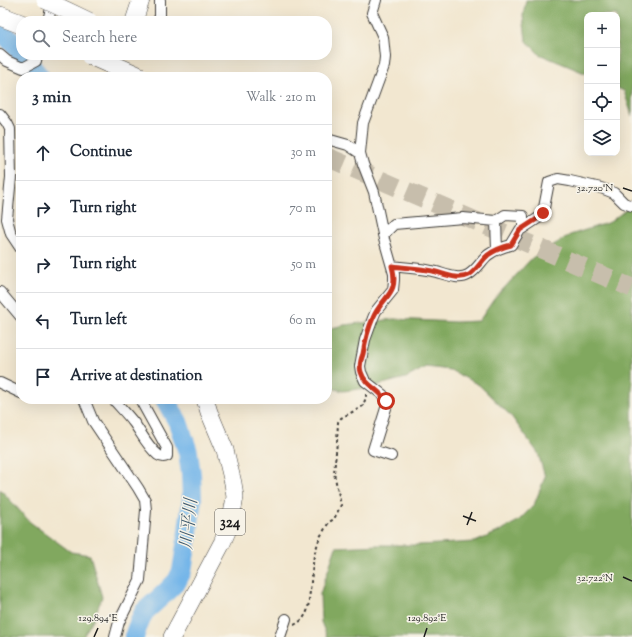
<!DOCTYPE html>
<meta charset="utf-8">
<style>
:root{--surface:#fff;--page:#f6f6f7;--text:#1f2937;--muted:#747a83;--line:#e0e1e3}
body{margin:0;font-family:"Sorts Mill Goudy","Noto Serif JP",serif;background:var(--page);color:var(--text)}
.controls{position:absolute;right:12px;top:12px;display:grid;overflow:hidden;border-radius:8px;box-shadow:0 4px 16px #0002}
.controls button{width:36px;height:36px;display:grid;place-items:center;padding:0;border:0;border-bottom:1px solid var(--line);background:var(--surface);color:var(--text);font:20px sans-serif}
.stop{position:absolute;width:12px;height:12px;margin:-9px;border:3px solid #c8321e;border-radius:50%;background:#fff}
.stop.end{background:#c8321e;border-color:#fff;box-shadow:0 1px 4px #0008}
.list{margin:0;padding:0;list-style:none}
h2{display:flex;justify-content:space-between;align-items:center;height:52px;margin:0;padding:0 16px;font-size:17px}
h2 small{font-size:13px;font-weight:400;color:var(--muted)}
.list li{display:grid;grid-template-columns:26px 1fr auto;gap:12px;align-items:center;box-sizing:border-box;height:56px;padding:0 16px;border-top:1px solid var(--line)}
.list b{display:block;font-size:15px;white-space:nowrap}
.list em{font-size:13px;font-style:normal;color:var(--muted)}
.icon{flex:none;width:22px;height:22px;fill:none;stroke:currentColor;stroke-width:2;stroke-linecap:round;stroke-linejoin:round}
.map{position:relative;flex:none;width:632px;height:637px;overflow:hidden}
.search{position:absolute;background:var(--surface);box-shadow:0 4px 16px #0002;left:16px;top:16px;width:316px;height:44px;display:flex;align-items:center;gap:10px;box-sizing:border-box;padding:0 14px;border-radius:16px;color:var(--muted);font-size:15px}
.panel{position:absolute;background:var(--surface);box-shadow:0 4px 16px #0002;left:16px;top:72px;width:316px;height:332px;border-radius:16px}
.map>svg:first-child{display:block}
.forest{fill:#81a85e;stroke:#4e623d}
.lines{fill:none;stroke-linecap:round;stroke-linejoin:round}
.river{stroke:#74b6e9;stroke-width:20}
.motorway-tunnel{stroke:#c7beac;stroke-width:19;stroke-dasharray:19 10;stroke-linecap:butt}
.minor-casing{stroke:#3c3a37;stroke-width:12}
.trunk-casing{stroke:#3c3a37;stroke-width:18}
.motorway-casing{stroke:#3c3a37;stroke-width:20}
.path{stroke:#3c3a37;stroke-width:2;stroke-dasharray:3 3;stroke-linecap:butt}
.minor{stroke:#fff;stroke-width:10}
.trunk{stroke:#fff;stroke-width:17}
.motorway{stroke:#fff;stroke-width:19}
.trunk-bridge-casing{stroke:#3c3a37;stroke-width:18;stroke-linecap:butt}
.motorway-bridge-casing{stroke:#3c3a37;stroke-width:20;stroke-linecap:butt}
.trunk-bridge{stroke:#fff;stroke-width:17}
.motorway-bridge{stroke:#fff;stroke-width:19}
.route{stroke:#c8321e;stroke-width:5}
.ticks{fill:none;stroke:#1c1c1c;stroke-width:1.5}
.labels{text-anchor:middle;stroke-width:3;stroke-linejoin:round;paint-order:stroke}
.shield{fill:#f7f3e8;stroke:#5e5c59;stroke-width:1}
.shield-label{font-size:15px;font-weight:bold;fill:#1c1c1c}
.water-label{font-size:17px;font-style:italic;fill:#3f5a6e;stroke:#f7f3e8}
.ticks-label{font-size:10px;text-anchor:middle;fill:#1c1c1c;stroke:#f7f3e8;stroke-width:3;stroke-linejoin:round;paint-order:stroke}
</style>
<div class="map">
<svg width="632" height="637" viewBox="0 0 632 637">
<rect width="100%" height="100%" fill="#f7f3e8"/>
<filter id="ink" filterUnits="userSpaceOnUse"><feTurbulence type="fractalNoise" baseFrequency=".025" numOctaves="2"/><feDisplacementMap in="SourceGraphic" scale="8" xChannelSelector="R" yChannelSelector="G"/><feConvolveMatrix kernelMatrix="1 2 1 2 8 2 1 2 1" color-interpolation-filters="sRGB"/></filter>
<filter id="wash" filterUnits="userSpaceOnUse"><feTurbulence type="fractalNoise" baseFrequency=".012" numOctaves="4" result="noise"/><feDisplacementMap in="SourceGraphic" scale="16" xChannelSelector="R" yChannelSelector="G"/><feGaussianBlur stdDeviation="0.9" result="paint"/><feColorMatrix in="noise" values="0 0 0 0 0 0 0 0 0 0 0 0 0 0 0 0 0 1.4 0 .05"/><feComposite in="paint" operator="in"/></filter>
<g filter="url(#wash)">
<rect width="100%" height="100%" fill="#f2e7d0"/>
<path class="forest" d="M526,0H632V116L624,91L617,88V15H587V74L539,54L526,40L523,16Z
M632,199V637H327L321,622L320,594L336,547L378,545H419L475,542L498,532L518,521L534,505L545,477L538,453L511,416L479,385L450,370L426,367L406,378L367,388L343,391L327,387V329L344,325L394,319L456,322L479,321L494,299L532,258L570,235L610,222L629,207Z
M0,489L30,522L71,552L90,555L102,597L95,616L83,637H0Z"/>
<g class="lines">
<path class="river" d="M0,24L5,34L21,53
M22,55L40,77
M134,637L137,628L144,612L164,594L177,581L182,571L187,539L192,499L191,474L188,452L178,422L165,399"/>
</g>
</g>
<g filter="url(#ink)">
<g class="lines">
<path class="motorway-tunnel" d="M327,157L632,288"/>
<g class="minor-casing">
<path id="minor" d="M376,0L372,13L383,37L385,57L384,66L363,123L360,153L363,164L374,192L384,239L394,274V280L393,290L376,311L373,318L365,340L360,366L361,372L365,381L383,395L387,405L373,450L391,456
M48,21L53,0
M158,21L160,16V0
M0,55L7,61L23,68L36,61L37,55
M0,114L7,123L10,129L11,177L7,219L11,234L21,249
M327,139L348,145L360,153
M496,221L497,250
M383,235L394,224L463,218L496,221L505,215L523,216V228
M392,266C405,268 419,268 432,271C443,273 458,281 468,275C477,270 481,261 488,255C495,250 503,247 511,245L520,230L540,217L543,213L549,182L558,179L570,181L601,188L614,193L624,203L632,206
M0,292L21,317
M0,383L21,393
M84,399L93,421L138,488L145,500L146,510L140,580L119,622L115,637
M113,399C120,407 127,414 134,423C141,433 148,447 158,455C161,457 163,458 167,456V448L140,399
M280,637L286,619"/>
</g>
<g class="trunk-casing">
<path id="trunk" d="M134,21L141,0
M172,637L222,543L229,527L232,514L235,497L233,483L225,450L209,412L205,399"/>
</g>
<g class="motorway-casing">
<path id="motorway" d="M0,16L21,24"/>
</g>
<path class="path" d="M294,625C302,621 305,617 308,609L314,555L320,537L329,522L334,519L341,505L334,473L337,442L338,422L341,418L358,409L363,406L366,397V394"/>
<use href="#minor" class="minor"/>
<use href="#trunk" class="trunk"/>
<use href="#motorway" class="motorway"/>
<g class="trunk-bridge-casing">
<path id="trunk-bridge" d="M45,0L89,21"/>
</g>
<g class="motorway-bridge-casing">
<path id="motorway-bridge" d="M90,55L140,77"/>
</g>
<use href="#trunk-bridge" class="trunk-bridge"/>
<use href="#motorway-bridge" class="motorway-bridge"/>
</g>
</g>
<g class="lines" filter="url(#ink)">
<path class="route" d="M386,401C380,389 365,386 361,372C359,366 361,359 363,354C365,342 368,329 373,318C382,296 400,295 392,266C405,268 419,268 432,271C443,273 458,281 469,275C477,270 481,261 488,255C495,250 503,247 511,245L520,230L540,217L543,213"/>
</g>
<path class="ticks" d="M623,188L632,191M463,516L476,521M467,525L472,512M623,577L632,581M94,637L98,628M424,637L427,628"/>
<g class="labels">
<rect class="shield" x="215" y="509" width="30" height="26" rx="3"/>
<g class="shield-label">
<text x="230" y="527">324</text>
</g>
<g class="water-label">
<text transform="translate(188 524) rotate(-84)" y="6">川平川</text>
</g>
</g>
<g class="ticks-label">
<text x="595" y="191">32.720°N</text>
<text x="595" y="581">32.722°N</text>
<text x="98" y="621">129.894°E</text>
<text x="427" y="621">129.892°E</text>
</g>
</svg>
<div class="controls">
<button>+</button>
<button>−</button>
<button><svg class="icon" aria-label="locate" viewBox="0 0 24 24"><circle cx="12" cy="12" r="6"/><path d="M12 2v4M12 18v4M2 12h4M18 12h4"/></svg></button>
<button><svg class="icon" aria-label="layers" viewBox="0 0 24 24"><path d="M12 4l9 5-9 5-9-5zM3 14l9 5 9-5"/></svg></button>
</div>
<div class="stop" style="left:386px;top:401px"></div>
<div class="stop end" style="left:543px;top:213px"></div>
<div class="search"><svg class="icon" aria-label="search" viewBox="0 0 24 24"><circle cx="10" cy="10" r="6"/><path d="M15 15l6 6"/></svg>Search here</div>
<section class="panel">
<h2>3 min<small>Walk · 210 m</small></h2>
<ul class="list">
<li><svg class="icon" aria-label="ahead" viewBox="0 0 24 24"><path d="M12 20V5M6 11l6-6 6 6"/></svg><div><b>Continue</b></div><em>30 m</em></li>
<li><svg class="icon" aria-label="right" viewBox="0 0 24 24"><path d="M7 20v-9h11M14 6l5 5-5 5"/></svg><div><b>Turn right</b></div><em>70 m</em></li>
<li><svg class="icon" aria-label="right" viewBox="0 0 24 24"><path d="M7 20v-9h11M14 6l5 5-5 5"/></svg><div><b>Turn right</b></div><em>50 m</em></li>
<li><svg class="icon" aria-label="left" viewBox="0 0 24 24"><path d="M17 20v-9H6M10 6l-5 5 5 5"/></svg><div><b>Turn left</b></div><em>60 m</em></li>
<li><svg class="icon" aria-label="arrive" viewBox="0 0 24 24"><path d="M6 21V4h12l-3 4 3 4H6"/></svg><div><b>Arrive at destination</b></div></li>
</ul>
</section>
</div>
